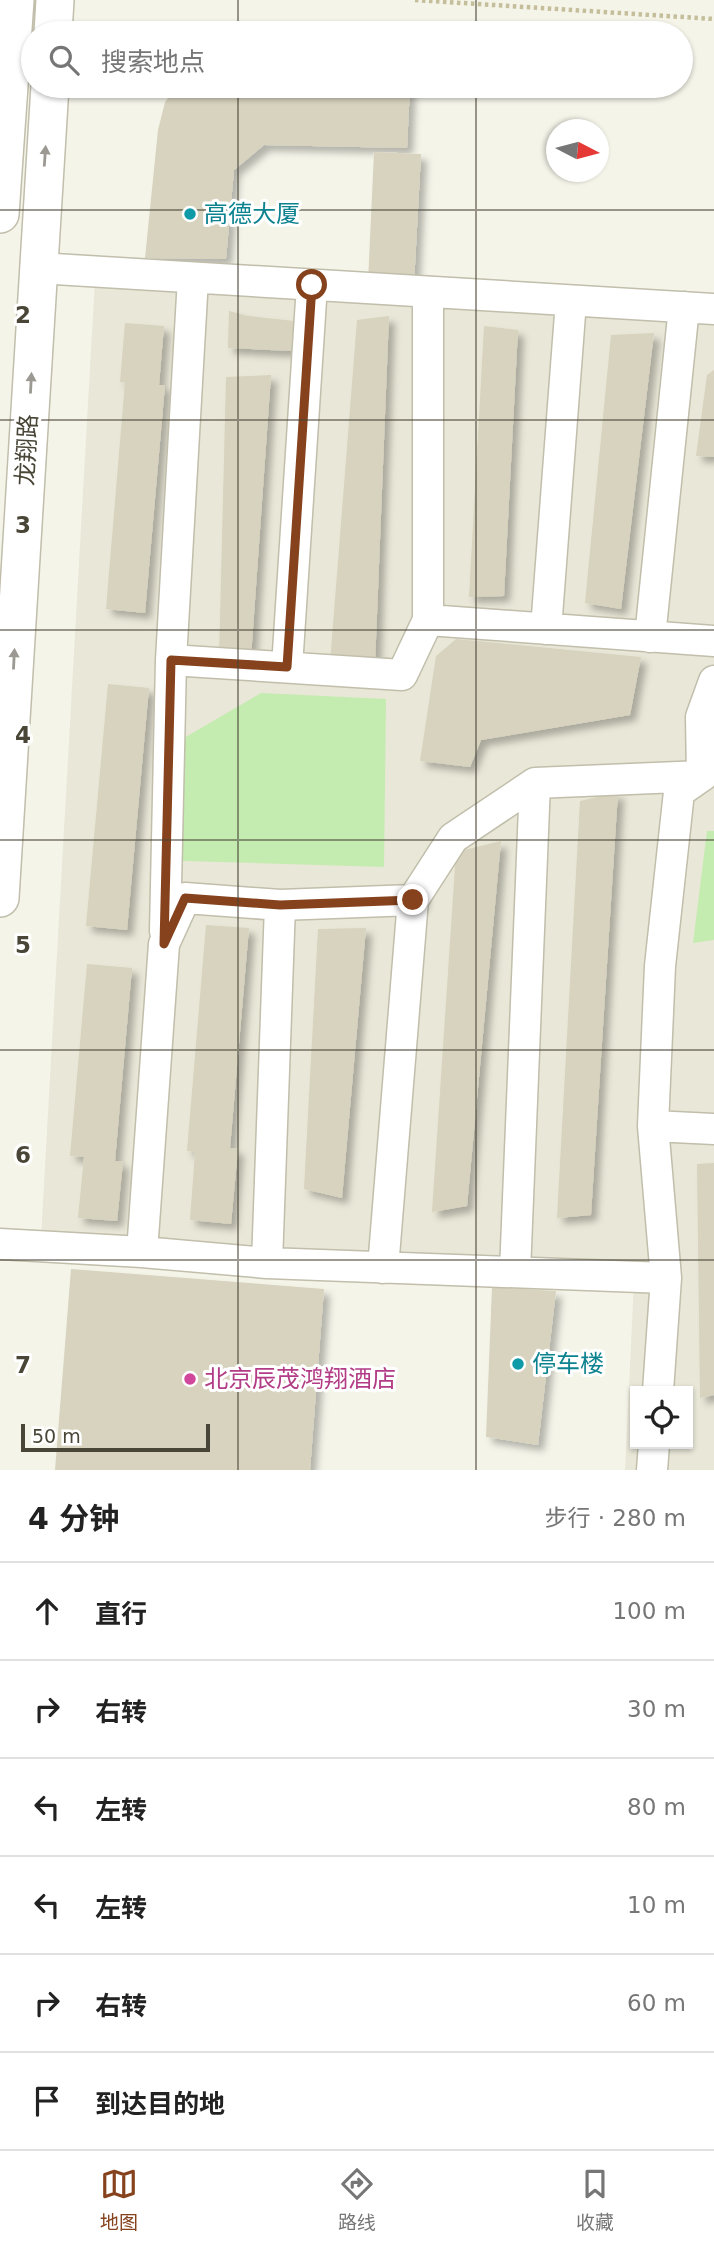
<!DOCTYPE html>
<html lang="zh">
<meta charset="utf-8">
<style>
:root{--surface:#fff;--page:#f6f6f6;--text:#222;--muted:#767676;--line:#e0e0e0;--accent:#85421d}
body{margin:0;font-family:"DejaVu Sans","Noto Sans SC",sans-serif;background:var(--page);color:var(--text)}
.controls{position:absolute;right:21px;bottom:21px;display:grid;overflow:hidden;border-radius:0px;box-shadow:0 2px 5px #0004}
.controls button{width:63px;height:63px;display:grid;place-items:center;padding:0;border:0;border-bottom:2px solid var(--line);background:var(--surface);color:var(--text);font:35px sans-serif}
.compass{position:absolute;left:546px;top:119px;width:63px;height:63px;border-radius:50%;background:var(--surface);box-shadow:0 2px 5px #0004;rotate:96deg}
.scale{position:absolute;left:21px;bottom:18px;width:189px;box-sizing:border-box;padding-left:7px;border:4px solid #494637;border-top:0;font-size:19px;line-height:24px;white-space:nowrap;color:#494637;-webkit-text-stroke:5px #fff;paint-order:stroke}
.stop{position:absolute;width:21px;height:21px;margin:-16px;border:5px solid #85421d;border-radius:50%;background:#fff}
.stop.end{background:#85421d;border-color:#fff;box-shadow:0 2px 7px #0008}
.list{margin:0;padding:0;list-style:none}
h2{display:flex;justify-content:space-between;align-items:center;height:91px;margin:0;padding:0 28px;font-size:30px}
h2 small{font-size:23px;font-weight:400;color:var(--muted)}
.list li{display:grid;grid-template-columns:46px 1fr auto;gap:21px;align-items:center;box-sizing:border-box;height:98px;padding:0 28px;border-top:2px solid var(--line)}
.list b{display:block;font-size:26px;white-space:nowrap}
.list em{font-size:23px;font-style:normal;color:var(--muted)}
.icon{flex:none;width:38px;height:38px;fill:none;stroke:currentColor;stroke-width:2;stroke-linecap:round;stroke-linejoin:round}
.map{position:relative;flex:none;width:714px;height:1470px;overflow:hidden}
.search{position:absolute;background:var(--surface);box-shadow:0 2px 5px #0004;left:21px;right:21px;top:21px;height:77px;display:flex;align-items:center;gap:18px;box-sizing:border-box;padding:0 24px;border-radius:38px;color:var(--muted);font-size:26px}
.sheet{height:679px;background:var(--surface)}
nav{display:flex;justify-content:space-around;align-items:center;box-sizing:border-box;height:98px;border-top:2px solid var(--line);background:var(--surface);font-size:19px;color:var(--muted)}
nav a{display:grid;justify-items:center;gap:4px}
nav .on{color:var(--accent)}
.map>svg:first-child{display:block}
.residential{fill:#e9e7d7;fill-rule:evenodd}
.green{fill:#c4ebb0}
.building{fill:#d7d3be;filter:url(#shadow)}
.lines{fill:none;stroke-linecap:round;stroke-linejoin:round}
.minor-casing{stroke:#c1beab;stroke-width:33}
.tertiary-casing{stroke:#c1beab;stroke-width:40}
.path{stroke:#c4be9b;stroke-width:4.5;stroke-dasharray:3.5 3.5;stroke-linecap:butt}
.minor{stroke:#fff;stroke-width:30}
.tertiary{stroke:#fff;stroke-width:37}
.oneway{fill:#9b9991}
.route{stroke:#85421d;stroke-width:9}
.grid{fill:none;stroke:#494637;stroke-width:2;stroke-opacity:0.55}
.culture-dot{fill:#0f9aa8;stroke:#fff;stroke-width:2.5}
.hotel-dot{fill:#d1479c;stroke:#fff;stroke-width:2.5}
.labels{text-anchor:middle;stroke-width:6;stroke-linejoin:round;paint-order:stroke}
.culture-label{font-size:24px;fill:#0d838f;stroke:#fff;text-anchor:start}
.street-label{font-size:24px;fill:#494637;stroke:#fff}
.hotel-label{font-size:24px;fill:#b23c85;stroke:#fff;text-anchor:start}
.grid-label{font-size:23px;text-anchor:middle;font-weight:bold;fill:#494637;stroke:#fff;stroke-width:6;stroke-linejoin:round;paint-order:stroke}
</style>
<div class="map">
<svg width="714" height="1470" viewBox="0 0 714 1470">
<defs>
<filter id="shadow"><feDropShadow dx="6" dy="6" stdDeviation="3.5" flood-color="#0004"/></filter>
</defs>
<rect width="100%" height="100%" fill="#f5f4e9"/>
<path class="residential" d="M96,261L714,299V1470H625L634,1281L40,1255ZM635,1391H688V1444H635Z"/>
<path class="green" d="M261,693L386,699L384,867L153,860L160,752Z
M707,831H714V940L693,943Z"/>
<path class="building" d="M177,86H410L407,148L264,145L234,170L226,259L145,258L158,130L165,102Z
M374,152L421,154L414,284L368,282Z
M229,311L248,316L294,321L292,351L228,348Z
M389,316L375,665L330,663L357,320Z
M125,323L164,326L159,385H165L145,613L106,609L125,382H120Z
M484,326L518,330L504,596L469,597Z
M654,333L621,609L585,603L611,335Z
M714,370V457L696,456L707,375Z
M271,375L251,657L219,660L226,377Z
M456,639L641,657L630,715L481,740L470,767L420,761L436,656Z
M108,684L149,688L127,930L86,926Z
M618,792L591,1215L557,1218L580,801Z
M501,841L467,1206L432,1212L456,852Z
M206,925L249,928L230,1148L238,1149L231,1224L190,1220L195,1152L187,1151Z
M366,928L342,1198L304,1189L318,929Z
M87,964L132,968L115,1161L123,1162L117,1221L78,1218L84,1157L70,1156Z
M714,1163V1395L700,1398L697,1164Z
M71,1269L324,1289L310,1470H55Z
M492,1287L556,1291L538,1445L486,1437Z"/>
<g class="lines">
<g class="minor-casing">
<path id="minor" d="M38,268L714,309
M428,620V292
M546,629L571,301
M650,637L684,307
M171,660L193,278
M287,667L312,285
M165,931L171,660L402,675L428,620L714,641
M653,1126L714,1129
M0,1244L142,1252
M267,1263L280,905
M383,1268L413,900
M515,1272L535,783
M666,1278L267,1263L142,1252L164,944L185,898L280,905L413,900L453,838L535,783L702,776
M658,1391L666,1278L653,1126L660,966L679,792L702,776L701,717L714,681
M652,1470L654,1444"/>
</g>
<g class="tertiary-casing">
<path id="tertiary" d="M53,33L55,0
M0,214L15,0
M0,898L50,86"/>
</g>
<path class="path" d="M415,0L714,19"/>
<use href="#minor" class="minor"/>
<use href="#tertiary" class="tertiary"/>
</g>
<defs><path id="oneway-solid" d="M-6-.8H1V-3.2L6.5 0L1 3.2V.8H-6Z" transform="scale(1.75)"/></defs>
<g class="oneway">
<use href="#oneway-solid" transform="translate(45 156) rotate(-86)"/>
<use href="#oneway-solid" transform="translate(31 383) rotate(-87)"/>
<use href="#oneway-solid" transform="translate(14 659) rotate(-87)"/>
</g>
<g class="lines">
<path class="route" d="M312,285L287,667L171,660L164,944L185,898L280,905L413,900"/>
</g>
<path class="grid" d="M238,0V33M476,0V33M238,86V1470M476,86V1470M0,210H714M0,420H714M0,630H714M0,840H714M0,1050H714M0,1260H714"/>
<g class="culture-dot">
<circle cx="190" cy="214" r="7"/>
<circle cx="518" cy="1364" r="7"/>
</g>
<circle class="hotel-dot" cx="190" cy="1379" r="7"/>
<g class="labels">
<g class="culture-label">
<text x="204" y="222">高德大厦</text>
<text x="532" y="1372">停车楼</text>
</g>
<g class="street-label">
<text transform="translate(27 450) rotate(-87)" y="8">龙翔路</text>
</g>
<g class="hotel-label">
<text x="204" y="1387">北京辰茂鸿翔酒店</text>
</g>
</g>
<g class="grid-label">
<text x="23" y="323">2</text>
<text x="23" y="533">3</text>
<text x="23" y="743">4</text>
<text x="23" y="953">5</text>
<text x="23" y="1163">6</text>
<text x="23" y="1373">7</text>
</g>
</svg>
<div class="controls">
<button><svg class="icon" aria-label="locate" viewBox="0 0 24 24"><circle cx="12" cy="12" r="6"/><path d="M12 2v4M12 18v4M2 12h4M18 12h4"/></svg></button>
</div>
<svg class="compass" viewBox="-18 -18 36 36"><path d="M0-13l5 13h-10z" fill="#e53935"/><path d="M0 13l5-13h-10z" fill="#767676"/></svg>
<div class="scale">50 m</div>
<div class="stop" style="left:312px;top:285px"></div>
<div class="stop end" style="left:413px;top:900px"></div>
<div class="search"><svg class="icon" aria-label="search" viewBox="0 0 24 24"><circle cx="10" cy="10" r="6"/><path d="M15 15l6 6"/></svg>搜索地点</div>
</div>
<section class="sheet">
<h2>4 分钟<small>步行 · 280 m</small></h2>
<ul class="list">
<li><svg class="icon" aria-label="ahead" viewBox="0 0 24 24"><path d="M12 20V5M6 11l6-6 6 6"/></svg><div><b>直行</b></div><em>100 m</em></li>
<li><svg class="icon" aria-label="right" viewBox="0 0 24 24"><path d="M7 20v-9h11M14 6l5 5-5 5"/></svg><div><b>右转</b></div><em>30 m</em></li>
<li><svg class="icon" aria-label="left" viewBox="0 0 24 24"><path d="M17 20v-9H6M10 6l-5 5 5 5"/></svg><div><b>左转</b></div><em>80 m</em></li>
<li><svg class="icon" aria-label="left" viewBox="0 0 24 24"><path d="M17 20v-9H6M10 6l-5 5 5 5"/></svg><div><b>左转</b></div><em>10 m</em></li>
<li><svg class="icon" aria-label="right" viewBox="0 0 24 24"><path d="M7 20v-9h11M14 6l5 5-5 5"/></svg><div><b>右转</b></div><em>60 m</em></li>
<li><svg class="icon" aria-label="arrive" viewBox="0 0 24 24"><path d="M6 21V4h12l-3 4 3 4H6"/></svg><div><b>到达目的地</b></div></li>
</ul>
</section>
<nav>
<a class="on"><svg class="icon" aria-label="map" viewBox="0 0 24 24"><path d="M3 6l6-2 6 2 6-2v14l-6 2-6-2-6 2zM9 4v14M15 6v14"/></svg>地图</a>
<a><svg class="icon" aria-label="directions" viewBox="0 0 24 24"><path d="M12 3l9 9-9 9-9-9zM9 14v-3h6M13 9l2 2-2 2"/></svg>路线</a>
<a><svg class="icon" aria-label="saved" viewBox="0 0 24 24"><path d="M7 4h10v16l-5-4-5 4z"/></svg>收藏</a>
</nav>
